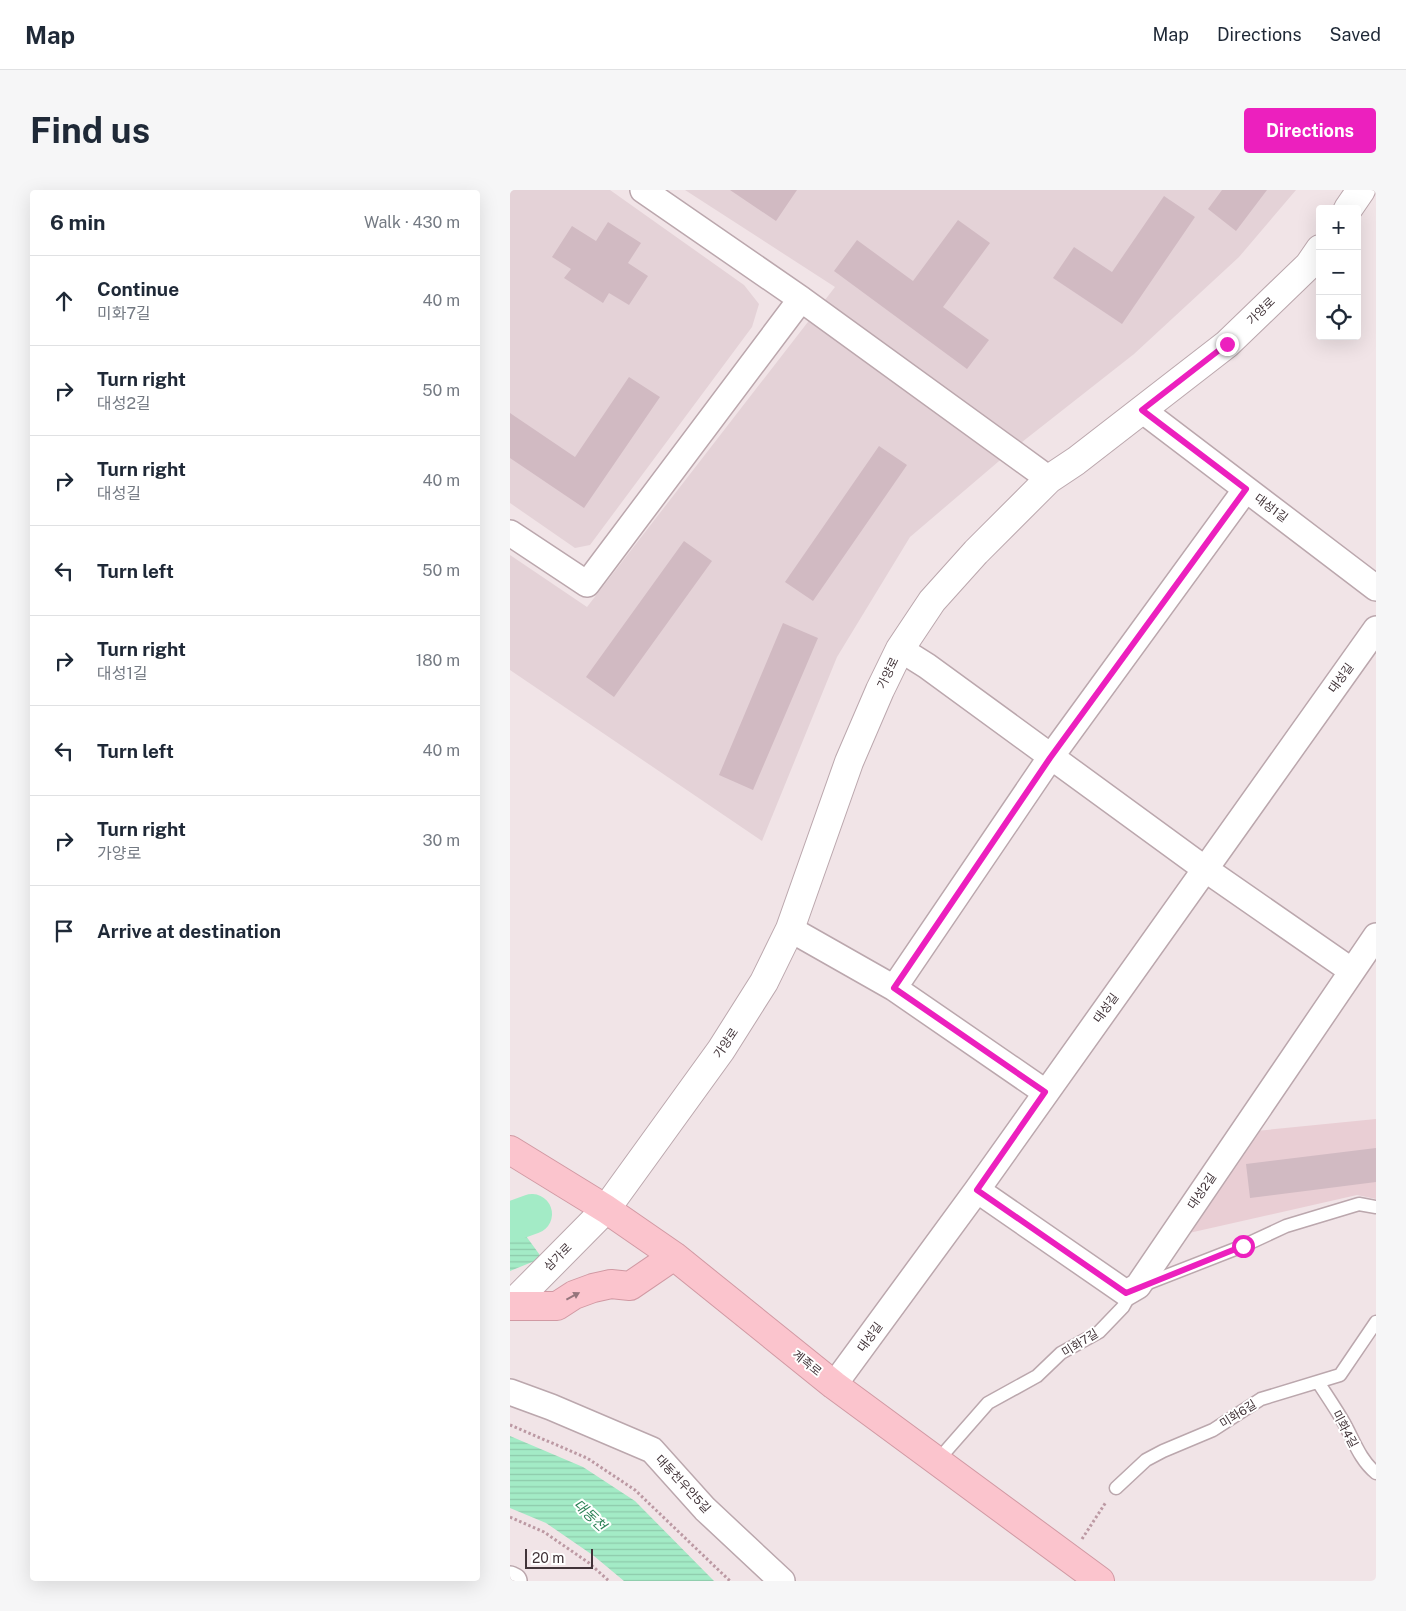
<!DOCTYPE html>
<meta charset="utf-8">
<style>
:root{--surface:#fff;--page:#f6f6f7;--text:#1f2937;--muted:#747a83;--line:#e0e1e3;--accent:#ec20be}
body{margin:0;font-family:"Public Sans","Noto Sans KR",sans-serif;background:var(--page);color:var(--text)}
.controls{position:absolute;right:15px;top:15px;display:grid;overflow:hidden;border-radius:5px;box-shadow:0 5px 20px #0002}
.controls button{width:45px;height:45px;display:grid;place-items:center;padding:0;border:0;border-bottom:1px solid var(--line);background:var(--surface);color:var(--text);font:25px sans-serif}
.scale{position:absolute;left:15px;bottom:12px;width:68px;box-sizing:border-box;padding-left:5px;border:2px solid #423439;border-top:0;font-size:14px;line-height:18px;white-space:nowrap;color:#423439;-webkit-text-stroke:4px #fff;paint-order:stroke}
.stop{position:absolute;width:15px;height:15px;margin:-11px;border:4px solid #ec20be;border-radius:50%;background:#fff}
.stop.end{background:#ec20be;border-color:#fff;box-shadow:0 1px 5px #0008}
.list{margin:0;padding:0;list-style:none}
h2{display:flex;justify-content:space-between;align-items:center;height:65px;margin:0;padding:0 20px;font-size:21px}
h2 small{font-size:16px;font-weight:400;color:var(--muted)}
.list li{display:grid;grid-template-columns:32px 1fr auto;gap:15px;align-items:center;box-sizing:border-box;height:90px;padding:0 20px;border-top:1px solid var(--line)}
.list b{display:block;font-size:19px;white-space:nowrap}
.list p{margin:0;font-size:16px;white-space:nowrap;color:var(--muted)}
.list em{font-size:16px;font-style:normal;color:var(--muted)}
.icon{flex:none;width:28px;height:28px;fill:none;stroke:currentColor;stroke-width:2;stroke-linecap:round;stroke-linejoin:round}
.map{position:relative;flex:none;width:866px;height:1391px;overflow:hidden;border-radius:5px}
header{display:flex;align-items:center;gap:30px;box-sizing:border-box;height:70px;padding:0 25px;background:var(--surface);border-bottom:1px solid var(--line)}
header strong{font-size:24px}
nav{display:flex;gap:28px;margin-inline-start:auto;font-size:18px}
.intro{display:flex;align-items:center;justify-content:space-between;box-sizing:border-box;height:120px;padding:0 30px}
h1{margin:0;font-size:35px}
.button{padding:12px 22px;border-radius:5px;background:var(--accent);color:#fff;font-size:18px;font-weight:700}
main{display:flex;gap:30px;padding:0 30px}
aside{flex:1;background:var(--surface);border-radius:5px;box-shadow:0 5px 20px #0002}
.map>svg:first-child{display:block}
.residential{fill:#e4d2d7}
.education{fill:#e9ced4}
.water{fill:url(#water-rules)}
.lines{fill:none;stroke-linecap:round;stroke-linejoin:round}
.river{stroke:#a3ebc6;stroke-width:40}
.building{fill:#d1bac2}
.service-casing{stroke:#bba7ad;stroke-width:15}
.minor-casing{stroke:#bba7ad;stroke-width:28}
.tertiary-casing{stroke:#bba7ad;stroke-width:30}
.secondary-casing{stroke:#d199a3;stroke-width:30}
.path{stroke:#bc99a3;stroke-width:3;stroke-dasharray:2.5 2.5;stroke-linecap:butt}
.service{stroke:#fff;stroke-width:12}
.minor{stroke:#fff;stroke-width:25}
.tertiary{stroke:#fff;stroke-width:28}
.secondary{stroke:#fbc4cd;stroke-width:28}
.oneway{fill:#95757c}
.route{stroke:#ec20be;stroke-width:6}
.labels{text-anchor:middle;stroke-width:4;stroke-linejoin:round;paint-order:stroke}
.street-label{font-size:12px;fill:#423439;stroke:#fff}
.water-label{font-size:14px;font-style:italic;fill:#2c8256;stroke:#fff}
</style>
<header>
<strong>Map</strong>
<nav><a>Map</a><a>Directions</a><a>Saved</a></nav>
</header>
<div class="intro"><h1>Find us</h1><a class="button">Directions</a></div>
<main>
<aside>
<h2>6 min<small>Walk · 430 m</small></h2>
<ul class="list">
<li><svg class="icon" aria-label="ahead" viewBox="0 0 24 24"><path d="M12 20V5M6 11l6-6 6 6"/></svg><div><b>Continue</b><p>미화7길</p></div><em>40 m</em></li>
<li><svg class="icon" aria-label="right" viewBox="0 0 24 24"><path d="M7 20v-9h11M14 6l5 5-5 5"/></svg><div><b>Turn right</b><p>대성2길</p></div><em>50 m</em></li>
<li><svg class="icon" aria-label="right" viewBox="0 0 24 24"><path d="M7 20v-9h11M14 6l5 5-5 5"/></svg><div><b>Turn right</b><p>대성길</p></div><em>40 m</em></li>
<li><svg class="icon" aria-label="left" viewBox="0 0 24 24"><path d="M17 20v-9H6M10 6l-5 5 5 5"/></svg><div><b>Turn left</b></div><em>50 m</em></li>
<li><svg class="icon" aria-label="right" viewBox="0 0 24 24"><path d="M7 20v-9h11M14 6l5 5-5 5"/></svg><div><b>Turn right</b><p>대성1길</p></div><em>180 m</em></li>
<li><svg class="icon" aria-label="left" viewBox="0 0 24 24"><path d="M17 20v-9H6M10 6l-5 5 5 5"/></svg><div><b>Turn left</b></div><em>40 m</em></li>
<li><svg class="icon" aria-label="right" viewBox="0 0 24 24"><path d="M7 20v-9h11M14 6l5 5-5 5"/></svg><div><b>Turn right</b><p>가양로</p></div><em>30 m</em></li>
<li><svg class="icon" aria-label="arrive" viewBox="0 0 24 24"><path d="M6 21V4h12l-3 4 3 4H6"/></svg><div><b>Arrive at destination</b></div></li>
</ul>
</aside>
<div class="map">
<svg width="866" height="1391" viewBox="0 0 866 1391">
<defs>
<pattern id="water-rules" width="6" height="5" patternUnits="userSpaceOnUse" patternTransform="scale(1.25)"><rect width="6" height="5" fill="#a3ebc6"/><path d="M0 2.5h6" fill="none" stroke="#8ecaab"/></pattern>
</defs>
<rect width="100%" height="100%" fill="#f1e4e7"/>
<path class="residential" d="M0,0H100L234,95L249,114L242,137L80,355L65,358L0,313Z
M175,0H786L729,67L624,164L502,260L400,347L327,467L252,651L0,480V365L77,417L325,97Z"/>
<path class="education" d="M866,929V1009L847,1005L679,1043L746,941Z"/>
<path class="water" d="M0,1024L32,1068L0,1081Z
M0,1246L73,1277L125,1311L204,1391H114L84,1366L36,1333L0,1318Z"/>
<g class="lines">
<path class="river" d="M0,1032L22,1024"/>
</g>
<path class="building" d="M220,0H287L266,31Z
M712,0H757L726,41L698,19Z
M654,6L685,27L612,134L543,88L564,57L602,82Z
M448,30L480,53L433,117L479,150L457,179L324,81L347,50L403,91Z
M98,32L131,53L118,73L138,86L119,115L99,103L93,113L54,88L61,79L42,67L62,36L86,51Z
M119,187L150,207L74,318L0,268V223L65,267Z
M369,256L397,275L303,411L275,392Z
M174,351L202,371L104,507L76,487Z
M273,433L308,448L243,600L209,585Z
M866,958V992L740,1008L736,974Z"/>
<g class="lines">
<g class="service-casing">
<path id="service" d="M808,1192C817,1206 826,1219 834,1233C844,1251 850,1270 866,1283
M428,1270L478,1213L527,1186L551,1163L589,1142L613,1117L623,1099L733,1056L776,1036L849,1014L866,1017
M606,1298L636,1270L653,1261L703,1240L751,1209L830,1185L866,1132"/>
</g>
<g class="minor-casing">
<path id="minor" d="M133,0L291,109L539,289
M632,220L866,398
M0,343L77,394L291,109
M390,459L417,476L695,679L842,781
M280,739L384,798L535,902
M384,798L540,568L736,299
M467,1000L616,1103L628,1096L866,746
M324,1195L467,1000L866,439
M0,1202L41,1217L142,1260L195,1319L272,1391
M0,1389L4,1391"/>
</g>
<g class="tertiary-casing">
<path id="tertiary" d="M838,19L851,0
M0,1116L96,1019L211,860L254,792L280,739L339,572L370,500L390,459L422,411L466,362L539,289L566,271L717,154L799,75L810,59"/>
</g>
<g class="secondary-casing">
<path id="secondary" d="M0,960L96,1019L164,1066L324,1195L590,1391
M0,1116H47L64,1105L83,1098L101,1094L120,1096L164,1066"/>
</g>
<path class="path" d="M0,1235L77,1268L125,1300L220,1391
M0,1327L34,1342L79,1373L99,1391
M572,1349L596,1312"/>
<use href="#service" class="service"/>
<use href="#minor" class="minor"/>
<use href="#tertiary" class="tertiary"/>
<use href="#secondary" class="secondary"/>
</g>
<defs><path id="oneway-solid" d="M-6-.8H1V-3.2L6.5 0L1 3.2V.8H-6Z" transform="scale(1.25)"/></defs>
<use class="oneway" href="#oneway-solid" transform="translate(63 1106) rotate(-28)"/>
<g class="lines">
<path class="route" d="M717,154L632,220L736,299L540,568L384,798L535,902L467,1000L616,1103L733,1056"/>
</g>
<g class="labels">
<g class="street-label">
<text transform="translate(751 121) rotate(-44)" y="4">가양로</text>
<text transform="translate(761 318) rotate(37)" y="4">대성1길</text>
<text transform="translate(378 483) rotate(-64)" y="4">가양로</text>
<text transform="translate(831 488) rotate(-54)" y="4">대성길</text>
<text transform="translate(596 818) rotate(-54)" y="4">대성길</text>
<text transform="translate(216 853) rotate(-56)" y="4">가양로</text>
<text transform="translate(692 1001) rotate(-56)" y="4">대성2길</text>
<text transform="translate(48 1067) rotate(-45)" y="4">삼가로</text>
<text transform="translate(360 1147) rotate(-54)" y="4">대성길</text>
<text transform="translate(570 1153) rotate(-32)" y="4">미화7길</text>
<text transform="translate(297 1173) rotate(39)" y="4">계족로</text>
<text transform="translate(728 1224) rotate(-32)" y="4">미화6길</text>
<text transform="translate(835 1239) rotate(62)" y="4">미화4길</text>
<text transform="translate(173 1294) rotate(47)" y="4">대동천우안5길</text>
</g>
<g class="water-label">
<text transform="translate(80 1325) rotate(43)" y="5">대동천</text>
</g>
</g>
</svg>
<div class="controls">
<button>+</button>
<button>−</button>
<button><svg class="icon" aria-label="locate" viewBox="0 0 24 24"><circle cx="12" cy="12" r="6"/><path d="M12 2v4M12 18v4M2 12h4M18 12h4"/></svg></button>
</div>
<div class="scale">20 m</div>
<div class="stop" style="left:733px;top:1056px"></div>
<div class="stop end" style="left:717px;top:154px"></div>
</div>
</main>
